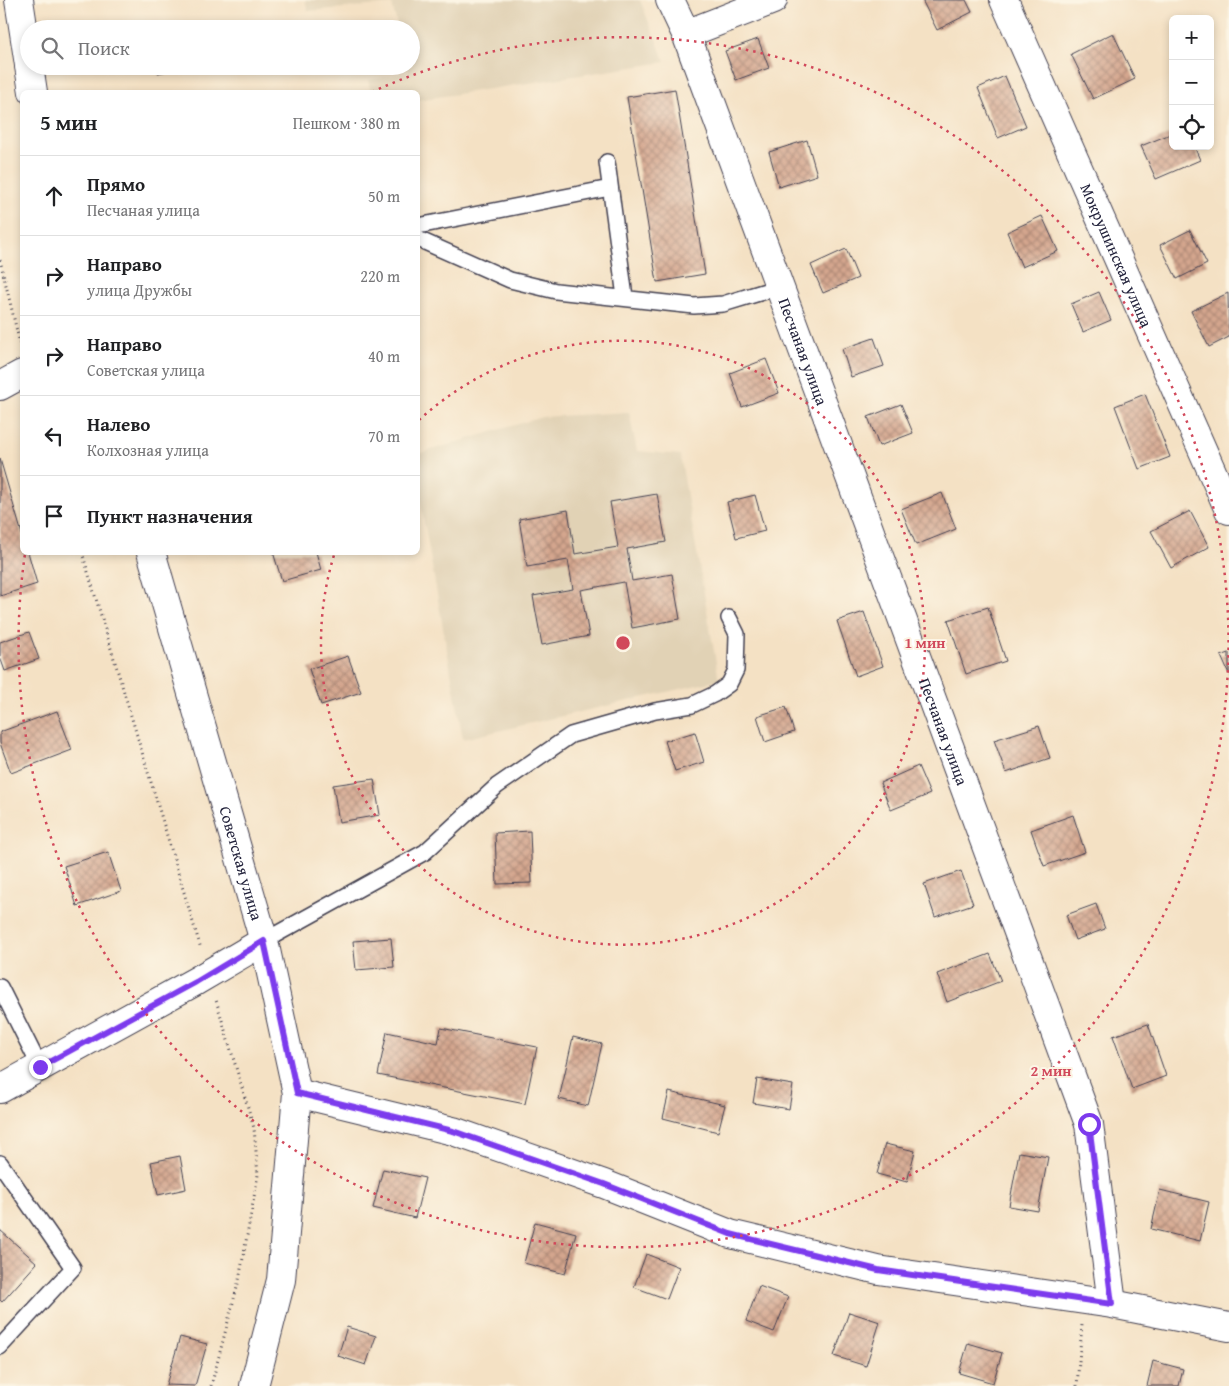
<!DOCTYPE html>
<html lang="ru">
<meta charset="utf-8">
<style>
:root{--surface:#fff;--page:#f2f2f2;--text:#202124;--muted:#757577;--line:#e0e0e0}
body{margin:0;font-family:"Gentium Book Plus",serif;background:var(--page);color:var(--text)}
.controls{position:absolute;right:15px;top:15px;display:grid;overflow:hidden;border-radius:8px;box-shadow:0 2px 8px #0003}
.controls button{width:45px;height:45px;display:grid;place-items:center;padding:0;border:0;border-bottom:1px solid var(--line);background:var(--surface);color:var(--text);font:25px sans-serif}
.stop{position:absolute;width:15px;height:15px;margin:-11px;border:4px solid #7c3aed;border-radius:50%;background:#fff}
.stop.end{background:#7c3aed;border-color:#fff;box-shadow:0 1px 5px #0008}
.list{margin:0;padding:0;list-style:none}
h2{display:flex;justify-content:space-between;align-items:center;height:65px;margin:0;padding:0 20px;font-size:21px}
h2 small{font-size:16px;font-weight:400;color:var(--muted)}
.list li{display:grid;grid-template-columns:32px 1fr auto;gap:15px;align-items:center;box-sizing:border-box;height:80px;padding:0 20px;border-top:1px solid var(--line)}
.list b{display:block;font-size:19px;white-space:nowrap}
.list p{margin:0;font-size:16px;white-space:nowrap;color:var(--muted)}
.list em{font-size:16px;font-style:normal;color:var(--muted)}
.icon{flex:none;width:28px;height:28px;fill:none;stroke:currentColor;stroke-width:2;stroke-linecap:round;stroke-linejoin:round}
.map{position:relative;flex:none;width:1229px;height:1386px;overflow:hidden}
.search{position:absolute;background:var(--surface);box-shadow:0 2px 8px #0003;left:20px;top:20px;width:400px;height:55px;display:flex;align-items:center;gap:12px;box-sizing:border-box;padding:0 18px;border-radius:28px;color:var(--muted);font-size:19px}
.panel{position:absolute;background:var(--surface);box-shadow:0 2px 8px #0003;left:20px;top:90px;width:400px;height:465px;border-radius:8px}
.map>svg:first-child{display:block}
.built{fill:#e1d2b5}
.building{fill:url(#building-cross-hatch)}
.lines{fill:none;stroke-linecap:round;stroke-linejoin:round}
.service-casing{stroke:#423f50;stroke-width:18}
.minor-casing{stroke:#423f50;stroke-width:30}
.tertiary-casing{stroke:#423f50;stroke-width:30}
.primary-casing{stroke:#423f50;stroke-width:30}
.path{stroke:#423f50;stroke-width:3;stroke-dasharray:1 4;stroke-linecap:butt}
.service{stroke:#fff;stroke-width:15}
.minor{stroke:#fff;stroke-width:28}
.tertiary{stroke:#fff;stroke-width:28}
.primary{stroke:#fff;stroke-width:28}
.route{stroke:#7c3aed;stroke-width:6}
.ring{fill:none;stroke:#d1495b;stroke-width:2.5;stroke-dasharray:2.5 5}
.labels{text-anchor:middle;stroke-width:4;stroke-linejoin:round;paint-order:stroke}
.street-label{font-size:16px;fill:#22223b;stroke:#fcf5e5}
.centre{fill:#d1495b;stroke:#fcf5e5;stroke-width:2.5}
.ring-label{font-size:15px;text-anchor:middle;font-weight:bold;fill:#d1495b;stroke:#fcf5e5;stroke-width:4;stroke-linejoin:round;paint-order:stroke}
</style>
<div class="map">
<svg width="1229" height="1386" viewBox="0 0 1229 1386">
<defs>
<pattern id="building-cross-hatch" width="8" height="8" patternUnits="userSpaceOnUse" patternTransform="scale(1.25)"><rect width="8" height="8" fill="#d4a68e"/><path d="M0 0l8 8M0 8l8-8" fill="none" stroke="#ac8775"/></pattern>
</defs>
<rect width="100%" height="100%" fill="#fcf5e5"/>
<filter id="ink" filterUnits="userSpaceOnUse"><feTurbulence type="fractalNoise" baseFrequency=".02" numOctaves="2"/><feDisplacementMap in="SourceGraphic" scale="10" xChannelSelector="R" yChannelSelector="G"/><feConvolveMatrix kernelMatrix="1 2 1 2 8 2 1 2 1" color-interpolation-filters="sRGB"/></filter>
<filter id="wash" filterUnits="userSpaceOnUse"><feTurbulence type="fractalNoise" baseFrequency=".0096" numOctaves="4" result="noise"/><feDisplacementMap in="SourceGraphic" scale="20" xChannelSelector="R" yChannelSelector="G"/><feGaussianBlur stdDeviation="1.12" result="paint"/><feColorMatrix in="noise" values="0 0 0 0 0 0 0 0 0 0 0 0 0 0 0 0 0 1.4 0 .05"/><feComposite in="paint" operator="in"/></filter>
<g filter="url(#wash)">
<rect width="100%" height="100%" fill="#f4e1c4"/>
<path class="built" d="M305,0H640L665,62L418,100V92H371L368,80L409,73L408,66H411V29H398L392,4L308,11Z
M629,412L637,451L680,455L719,680L463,739L418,488V454L542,417Z"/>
<g id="blocks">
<path class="building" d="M922,0H966L972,12L937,30Z
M186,23L188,29H161V28Z
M1113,33L1135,79L1093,99L1071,54Z
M758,39L769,68L736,80L725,51Z
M157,66H187V67L158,73Z
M1005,76L1026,126L998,138L978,88Z
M675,89L705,274L657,282L627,97Z
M1173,133V146H1194L1200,160L1156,179L1141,146Z
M807,140L817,175L779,187L769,152Z
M1042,216L1058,251L1022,267L1007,232Z
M1190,230L1207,264L1177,279L1160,245Z
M846,249L858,278L823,293L811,265Z
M1099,292L1111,320L1083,332L1071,304Z
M1228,293L1229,337L1209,347L1191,311Z
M874,338L884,366L851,377L842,349Z
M766,359L779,393L742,407L730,373Z
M1145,394L1170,457L1139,469L1115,406Z
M901,404L913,433L879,446L868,417Z
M0,459L22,534V552H28L37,584L0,596Z
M942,493L956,529L916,545L901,509Z
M657,494L666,542L627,549L632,581L672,574L680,619L632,628L624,582L581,590L589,636L542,645L533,596L573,589L568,560L527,567L519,519L568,510L575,554L618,547L610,502Z
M755,495L765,531L736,538L727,502Z
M1190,511L1209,547L1171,568L1151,531Z
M273,552H316L321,570L282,581Z
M988,607L1006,661L966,674L948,620Z
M864,612L883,666L856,676L837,621Z
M29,632L39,659L5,671L0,657V642Z
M1229,653V674L1221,656Z
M348,656L361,692L321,705L309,669Z
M786,707L794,732L765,742L757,716Z
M57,711L72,750L11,773L0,743V732Z
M1039,726L1050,758L1006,773L994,740Z
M695,732L704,762L675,771L665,741Z
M918,766L930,794L891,810L880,783Z
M374,779L380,815L339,822L333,785Z
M1073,815L1085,852L1044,866L1031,830Z
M530,831L532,883L497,884L495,833Z
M108,852L121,891L77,906L64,866Z
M961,871L973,904L935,917L924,884Z
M1096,904L1105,929L1075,940L1066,915Z
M391,938L394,967L356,970L353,941Z
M990,954L1001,981L947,1002L937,974Z
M1148,1024L1166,1076L1132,1089L1113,1036Z
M441,1028L537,1047L525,1104L378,1075L387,1032L438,1043Z
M573,1037L602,1044L588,1106L559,1099Z
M757,1079L793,1085L789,1109L753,1103Z
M669,1092L725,1105L718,1132L663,1118Z
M885,1144L915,1151L907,1182L877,1174Z
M1019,1152L1048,1157L1038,1211L1009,1206Z
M180,1156L186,1189L158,1195L151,1162Z
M383,1169L425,1178L415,1218L373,1208Z
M1160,1190L1209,1202L1200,1241L1151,1229Z
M535,1222L576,1233L565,1274L524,1263Z
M0,1230L37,1263L2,1302L0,1300Z
M646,1254L679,1267L667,1299L634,1287Z
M759,1286L788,1297L774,1332L746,1321Z
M849,1312L880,1322L866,1366L834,1356Z
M347,1327L376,1336L366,1365L338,1356Z
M180,1337L207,1344L195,1386L166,1385Z
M968,1343L1002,1353L993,1383L959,1373Z
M1153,1361L1183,1369L1179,1386H1147Z"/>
</g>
</g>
<g filter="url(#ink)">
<use href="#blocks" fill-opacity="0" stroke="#423f50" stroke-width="1"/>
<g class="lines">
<g class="service-casing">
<path id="service" d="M607,162L625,297
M418,226L610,188
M418,239L510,280L556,291L694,306L723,304L779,287
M264,941L425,852L497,786L571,735L655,711L692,705L715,694L729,684L736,670L737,634L729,618
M0,987L40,1067
M0,1163L73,1268L0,1347"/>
</g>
<g class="minor-casing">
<g id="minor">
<path id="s1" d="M670,0L686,34L1089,1124L1112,1304"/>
<path id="s2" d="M1004,0L1229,510"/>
<path d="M686,34L773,0"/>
<path d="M0,1089L196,981L264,941"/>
<path d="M297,1093L453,1131L604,1184L730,1234L878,1270L1112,1304L1229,1327"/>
</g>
</g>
<g class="tertiary-casing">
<path id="tertiary" d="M0,386L22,374"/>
</g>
<g class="primary-casing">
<g id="primary">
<path d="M19,0L29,65"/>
<path d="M29,66L33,92"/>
<path id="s3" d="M151,552L264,941L297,1093L281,1280L254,1386"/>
</g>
</g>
<path class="path" d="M0,260L21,348
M82,552L201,949
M211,1386L239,1280L258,1175L254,1128L216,1000
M1077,1386L1082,1325"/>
<use href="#service" class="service"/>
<use href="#minor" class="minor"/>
<use href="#tertiary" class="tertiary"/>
<use href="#primary" class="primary"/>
</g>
</g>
<g class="lines" filter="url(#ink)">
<path class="route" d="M40,1067L196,982L264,941L297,1093L453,1131L604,1184L730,1234L878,1270L1112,1304L1089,1124"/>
</g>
<g class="ring">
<path d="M419 420A302 302 0 1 1 334 555"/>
<path d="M372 92A605 605 0 1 1 25 554"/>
</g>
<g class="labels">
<g class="street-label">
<text dy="6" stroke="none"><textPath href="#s2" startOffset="279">Мокрушинская улица</textPath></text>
<text dy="6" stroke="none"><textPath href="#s1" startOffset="376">Песчаная улица</textPath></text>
<text dy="6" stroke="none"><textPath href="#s1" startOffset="781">Песчаная улица</textPath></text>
<text dy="6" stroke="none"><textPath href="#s3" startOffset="324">Советская улица</textPath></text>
</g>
</g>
<circle cx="623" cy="643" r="8" class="centre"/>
<g class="ring-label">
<text x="925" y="648">1 мин</text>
<text x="1051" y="1076">2 мин</text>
</g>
</svg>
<div class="controls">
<button>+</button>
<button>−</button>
<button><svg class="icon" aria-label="locate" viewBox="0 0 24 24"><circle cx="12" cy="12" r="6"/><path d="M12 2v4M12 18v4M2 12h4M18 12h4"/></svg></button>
</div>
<div class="stop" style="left:1089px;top:1124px"></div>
<div class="stop end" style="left:40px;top:1067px"></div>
<div class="search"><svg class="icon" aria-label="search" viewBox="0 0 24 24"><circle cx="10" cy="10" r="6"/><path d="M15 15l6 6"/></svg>Поиск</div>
<section class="panel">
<h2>5 мин<small>Пешком · 380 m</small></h2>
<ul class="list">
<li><svg class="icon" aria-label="ahead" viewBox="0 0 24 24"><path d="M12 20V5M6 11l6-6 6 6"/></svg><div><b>Прямо</b><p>Песчаная улица</p></div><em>50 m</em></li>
<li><svg class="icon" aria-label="right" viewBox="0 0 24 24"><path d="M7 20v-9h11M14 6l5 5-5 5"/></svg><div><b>Направо</b><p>улица Дружбы</p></div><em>220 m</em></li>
<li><svg class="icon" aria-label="right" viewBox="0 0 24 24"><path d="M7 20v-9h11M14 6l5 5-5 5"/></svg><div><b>Направо</b><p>Советская улица</p></div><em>40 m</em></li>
<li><svg class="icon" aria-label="left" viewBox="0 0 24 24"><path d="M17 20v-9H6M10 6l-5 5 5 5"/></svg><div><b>Налево</b><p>Колхозная улица</p></div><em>70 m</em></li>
<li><svg class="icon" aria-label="arrive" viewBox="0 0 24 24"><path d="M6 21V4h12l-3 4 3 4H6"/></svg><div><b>Пункт назначения</b></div></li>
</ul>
</section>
</div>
